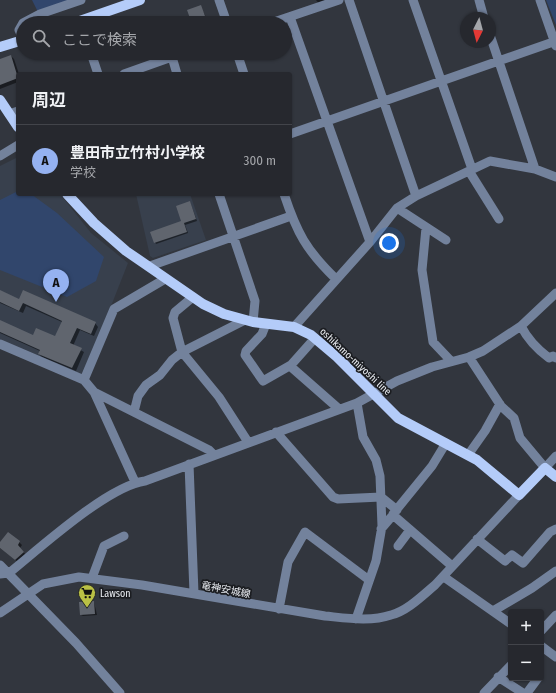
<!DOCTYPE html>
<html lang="ja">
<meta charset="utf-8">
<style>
:root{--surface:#26282e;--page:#2e3036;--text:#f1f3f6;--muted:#a4a6aa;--line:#42444a;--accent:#95b2f1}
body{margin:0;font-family:"Fira Sans Condensed","Noto Sans JP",sans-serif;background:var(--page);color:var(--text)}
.controls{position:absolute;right:12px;bottom:12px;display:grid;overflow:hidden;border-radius:4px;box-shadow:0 1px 3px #0004}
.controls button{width:36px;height:36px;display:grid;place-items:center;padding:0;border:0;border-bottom:1px solid var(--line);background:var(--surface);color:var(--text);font:20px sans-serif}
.compass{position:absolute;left:460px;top:12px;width:36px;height:36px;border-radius:50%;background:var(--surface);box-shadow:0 1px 3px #0004;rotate:186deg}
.you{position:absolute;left:389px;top:243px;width:14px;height:14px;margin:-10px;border:3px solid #fff;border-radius:50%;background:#1a73e8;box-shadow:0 0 0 6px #1a73e833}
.badge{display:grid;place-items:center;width:26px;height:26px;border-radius:50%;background:var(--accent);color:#111;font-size:13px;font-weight:700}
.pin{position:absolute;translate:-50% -33px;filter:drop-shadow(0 1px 2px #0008)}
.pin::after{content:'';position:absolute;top:21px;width:14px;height:12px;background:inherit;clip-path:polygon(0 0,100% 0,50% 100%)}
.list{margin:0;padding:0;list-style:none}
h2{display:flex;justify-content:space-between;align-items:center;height:52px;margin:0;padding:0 16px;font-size:17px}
h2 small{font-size:13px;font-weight:400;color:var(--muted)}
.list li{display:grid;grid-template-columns:26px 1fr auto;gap:12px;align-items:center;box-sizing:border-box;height:72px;padding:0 16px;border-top:1px solid var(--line)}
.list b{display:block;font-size:15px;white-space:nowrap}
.list p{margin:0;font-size:13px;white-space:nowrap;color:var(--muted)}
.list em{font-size:13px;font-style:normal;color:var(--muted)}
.icon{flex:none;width:22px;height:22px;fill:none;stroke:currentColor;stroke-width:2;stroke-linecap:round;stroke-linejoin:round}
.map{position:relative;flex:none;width:556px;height:693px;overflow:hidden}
.search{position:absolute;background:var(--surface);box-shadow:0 1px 3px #0004;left:16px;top:16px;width:276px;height:44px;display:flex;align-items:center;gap:10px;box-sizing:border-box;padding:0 14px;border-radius:22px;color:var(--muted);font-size:15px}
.panel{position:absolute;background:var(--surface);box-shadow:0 1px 3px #0004;left:16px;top:72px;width:276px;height:124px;border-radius:4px}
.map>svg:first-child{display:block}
.built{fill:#38404d}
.green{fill:#31466c}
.shadow{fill:#0007}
.building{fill:#60656e}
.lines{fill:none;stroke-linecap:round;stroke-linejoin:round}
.minor{stroke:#73829c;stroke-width:9}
.major{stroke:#b4ccf9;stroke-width:10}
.labels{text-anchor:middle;stroke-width:3.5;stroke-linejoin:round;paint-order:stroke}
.street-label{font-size:10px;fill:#ebeef3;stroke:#1b1d21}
.poi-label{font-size:10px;fill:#ebeef3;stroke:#1b1d21;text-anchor:start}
</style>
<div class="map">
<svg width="556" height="693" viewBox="0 0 556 693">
<rect width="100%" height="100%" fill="#32363e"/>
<path class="built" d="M18,157V194H60L91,233L128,263L83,377L0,341V166Z
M136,194H190L206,240L153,258L150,256Z"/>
<path class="green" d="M32,0H72L38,12Z
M546,0H556V25Z
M18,191V194H31L57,213L104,257L96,281L67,297L0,270V200Z"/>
<path class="shadow" d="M316,0H331L319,4Z
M200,6L207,19L194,23L192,20Z
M129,18L132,23H120L119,22Z
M11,56L14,59L19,74L18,82L0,89V60Z
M190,202L197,221L185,225L188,233L156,244L155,242L182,222Z
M0,291L20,300L95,323L98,327L94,336L80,330L73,346L84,352L76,371L42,357L39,354L40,351L0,333V322L34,337L55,338L62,322L26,306L23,313L0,303Z
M19,542L22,545L20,548L26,555L18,562L0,548V544Z
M94,602L97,615L83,616L81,615Z"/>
<path class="building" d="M201,5L205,16L191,21L187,10Z
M11,55L18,78L0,85V59Z
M190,201L196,219L184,223L187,232L154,243L150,232L181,221L176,206Z
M0,290L19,299L23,290L96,322L91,334L77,328L70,343L82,348L72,368L38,354L40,350L0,332V320L33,335L36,328L55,336L62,321L23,303L19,311L0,302Z
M8,532L20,541L18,545L24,552L15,560L0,548V542Z
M94,601L95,614L80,615L79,602Z"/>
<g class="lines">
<path class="minor" d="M219,0L227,23
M349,0L416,196
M413,0L472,169
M479,0L484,18
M540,0L556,46
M290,17L370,242
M23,23L40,14L81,0
M23,23L19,30L23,39
M271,23L339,0
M490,35L535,169
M91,53L98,74
M237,53L244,74
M172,57L177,74
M124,74L183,53
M9,114L18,111
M290,134L556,41
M0,156L18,145
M469,171L499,219
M219,194L255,301L253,322
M284,194C297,233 306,250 336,279
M397,208L446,240
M426,228L422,270L433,342L451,361
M150,266L291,216
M193,297L175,312L173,318L182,352L219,397L248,442
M266,324L262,334L246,351L245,355L263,381L291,365L315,338
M521,326C528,340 537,349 549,358L553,356L556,358
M294,327L370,242L397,208L416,196L490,161L535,169L556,177
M0,344L84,380L94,392L135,482
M469,357L501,406L514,418L520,438L545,468L556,456
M290,366L339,409
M84,380L114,309L165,279
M94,392L209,450L214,455
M134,412L138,396L146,385L160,375L172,360L182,352L245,320
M276,432L333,497L338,499L381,497L397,510
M468,455L485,431L500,404
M189,464L194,593
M393,514L432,466L446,443
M381,529L393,515L452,566
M477,539L505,561L512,555L523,563L550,532L556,529
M398,546L410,530
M0,565L76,643L120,693
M0,574L9,573C40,548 108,486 145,481L357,403L397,381L432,367L469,357L483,351L521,326L556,293
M444,577L511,624
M92,578L104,546L124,536
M279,609L288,562L305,532L369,580
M493,611L532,588L556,571
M0,613L43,584L79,577L142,585L325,616C346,618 371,622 391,615C407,611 422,596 435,585L519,495
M356,619L376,561L382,526L380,476L376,460L363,437L357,403
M541,631L556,615
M541,646L556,657
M498,677L523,693
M484,693L511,665
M527,693L538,678"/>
<path class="major" d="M74,23L140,0
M0,47L23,40
M0,100L18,127
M67,194L94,223L126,251L203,304L224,314L253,322L294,327L311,335L337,357L398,418L477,460L519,495L545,468L556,477"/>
</g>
<defs>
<g id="supermarket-pin" transform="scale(0.9)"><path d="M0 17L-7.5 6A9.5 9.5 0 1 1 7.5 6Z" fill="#bac045" stroke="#1b1d21"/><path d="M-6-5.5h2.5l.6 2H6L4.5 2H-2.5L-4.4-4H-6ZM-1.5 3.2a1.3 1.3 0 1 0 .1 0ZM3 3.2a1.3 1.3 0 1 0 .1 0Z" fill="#111"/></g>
</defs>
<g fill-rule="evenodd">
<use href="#supermarket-pin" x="87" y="593"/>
</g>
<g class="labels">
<g class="street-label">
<text transform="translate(356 361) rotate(43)" y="4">oshikamo-miyoshi line</text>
<text transform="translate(226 589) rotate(11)" y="4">竜神安城線</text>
</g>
<g class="poi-label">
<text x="100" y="597">Lawson</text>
</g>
</g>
</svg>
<div class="controls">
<button>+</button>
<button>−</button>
</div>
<svg class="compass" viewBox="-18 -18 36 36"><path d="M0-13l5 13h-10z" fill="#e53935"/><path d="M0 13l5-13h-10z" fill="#a4a6aa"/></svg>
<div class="you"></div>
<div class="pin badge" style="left:56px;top:302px">A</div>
<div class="search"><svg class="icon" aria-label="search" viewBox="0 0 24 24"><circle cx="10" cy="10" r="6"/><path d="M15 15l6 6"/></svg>ここで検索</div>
<section class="panel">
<h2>周辺<small></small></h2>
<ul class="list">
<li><span class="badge">A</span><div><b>豊田市立竹村小学校</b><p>学校</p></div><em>300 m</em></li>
</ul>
</section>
</div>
